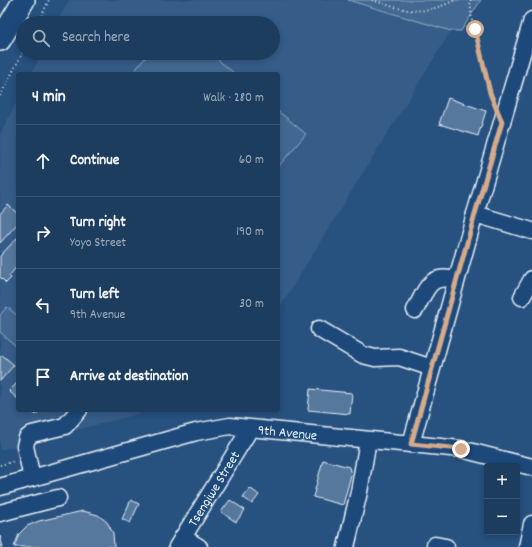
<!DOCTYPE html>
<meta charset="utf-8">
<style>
:root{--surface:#1d3d5f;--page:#2a4868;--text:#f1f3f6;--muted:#a0aebd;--line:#3b5674}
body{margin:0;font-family:Dekko,sans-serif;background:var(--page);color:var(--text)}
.controls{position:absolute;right:12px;bottom:12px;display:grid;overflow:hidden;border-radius:4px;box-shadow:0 2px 6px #0003}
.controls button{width:36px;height:36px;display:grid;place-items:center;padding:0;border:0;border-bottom:1px solid var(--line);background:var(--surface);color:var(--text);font:20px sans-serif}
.stop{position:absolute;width:12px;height:12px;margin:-9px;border:3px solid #d6ab8b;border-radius:50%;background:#fff}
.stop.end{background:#d6ab8b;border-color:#fff;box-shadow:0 1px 4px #0008}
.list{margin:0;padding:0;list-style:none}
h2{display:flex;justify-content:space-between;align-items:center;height:52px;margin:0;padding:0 16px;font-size:17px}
h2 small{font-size:13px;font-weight:400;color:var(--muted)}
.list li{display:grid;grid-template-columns:26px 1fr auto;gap:12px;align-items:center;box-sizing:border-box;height:72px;padding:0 16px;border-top:1px solid var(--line)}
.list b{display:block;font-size:15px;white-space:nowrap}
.list p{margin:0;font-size:13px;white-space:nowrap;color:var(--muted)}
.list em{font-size:13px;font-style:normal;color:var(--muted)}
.icon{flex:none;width:22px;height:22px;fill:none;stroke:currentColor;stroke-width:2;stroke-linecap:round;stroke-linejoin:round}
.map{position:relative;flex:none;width:532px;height:547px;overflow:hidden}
.search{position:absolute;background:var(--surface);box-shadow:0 2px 6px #0003;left:16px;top:16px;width:264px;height:44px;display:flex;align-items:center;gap:10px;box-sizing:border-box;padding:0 14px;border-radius:22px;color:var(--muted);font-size:15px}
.panel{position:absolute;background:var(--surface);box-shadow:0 2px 6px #0003;left:16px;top:72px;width:264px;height:340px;border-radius:4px}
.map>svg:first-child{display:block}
.built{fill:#355d88}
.green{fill:#436891;stroke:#96acc4}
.building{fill:#57789d;stroke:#e8f1f8}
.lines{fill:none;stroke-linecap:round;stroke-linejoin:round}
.minor-casing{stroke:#e8f1f8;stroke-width:19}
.major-casing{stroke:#e8f1f8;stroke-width:24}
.path{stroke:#e8f1f8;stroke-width:2;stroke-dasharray:1 3;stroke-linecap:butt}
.minor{stroke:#1f4a7a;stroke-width:16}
.major{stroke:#1f4a7a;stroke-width:21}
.route{stroke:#d6ab8b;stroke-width:5}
.labels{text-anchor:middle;stroke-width:4;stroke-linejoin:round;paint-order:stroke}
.street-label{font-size:14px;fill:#e8f1f8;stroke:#1f4a7a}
</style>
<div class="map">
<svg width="532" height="547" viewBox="0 0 532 547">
<rect width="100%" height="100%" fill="#27517f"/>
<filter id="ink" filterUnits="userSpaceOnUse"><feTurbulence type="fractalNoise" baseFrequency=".025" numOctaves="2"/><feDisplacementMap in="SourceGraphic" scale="8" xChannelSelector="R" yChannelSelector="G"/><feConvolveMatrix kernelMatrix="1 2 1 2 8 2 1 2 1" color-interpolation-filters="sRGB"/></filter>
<g filter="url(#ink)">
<path class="built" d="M69,0H348L451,31L278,310V74H31L42,53H273V23H57Z
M18,99V410H153L0,450V135Z"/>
<path class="green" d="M348,0H481L461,31H451Z
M149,53H210L235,74H132Z
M278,111L306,134L278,167Z
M7,307L18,316V348L0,332V315Z"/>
<path class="building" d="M448,98L486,111L478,136L439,124Z
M8,205L18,214V223L0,243V214Z
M18,237V265L9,276L11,278L6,283L0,277V256Z
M2,355L14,365L0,381V357Z
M18,382V399L9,391Z
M310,389L352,393L350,414L308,410Z
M30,410H40L36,415Z
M323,460L349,467L351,475L343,505L313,497Z
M250,488L259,495L252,504L243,497Z
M131,500L139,504L130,523L122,519Z
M230,500L245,510L236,522L221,512Z
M83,511L98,515L107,522L113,533L114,547H14L19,534L27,526L39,521Z
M0,536L3,547H0Z"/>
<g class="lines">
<g class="minor-casing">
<g id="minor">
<path d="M475,214L532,231"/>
<path d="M522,297L532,279"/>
<path d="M415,310C427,289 429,273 456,280"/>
<path d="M319,329L363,355L375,358L399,357L432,368"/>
<path d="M411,444L475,214L532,20"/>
<path d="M32,478L25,446L27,438L32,434L65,426L79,410"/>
<path id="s1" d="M0,487L196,432L230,426L461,449L532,467"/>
<path d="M0,513L58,498"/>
<path d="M183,537L199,547"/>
<path d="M435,545L446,547"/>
<path id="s2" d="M177,547L250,429"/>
<path d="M346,547L359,492L368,440"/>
<path d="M527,547L532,524"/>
</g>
</g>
<g class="major-casing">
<path id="major" d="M0,40L24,0"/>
</g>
<path class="path" d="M372,0C406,11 421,17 455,0
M470,0L472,21L494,102
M38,23L49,0
M0,96L23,52
M0,465L15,461"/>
<use href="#minor" class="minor"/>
<use href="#major" class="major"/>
</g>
</g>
<g class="lines" filter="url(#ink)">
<path class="route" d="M461,449L411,444L475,214L502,122L490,93L475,29"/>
</g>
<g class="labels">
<g class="street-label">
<text dy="5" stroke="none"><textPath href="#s1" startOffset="296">9th Avenue</textPath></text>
<text dy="5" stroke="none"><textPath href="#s2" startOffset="69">Tsengiwe Street</textPath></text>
</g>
</g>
</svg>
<div class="controls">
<button>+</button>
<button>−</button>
</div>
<div class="stop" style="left:475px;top:29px"></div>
<div class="stop end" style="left:461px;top:449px"></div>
<div class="search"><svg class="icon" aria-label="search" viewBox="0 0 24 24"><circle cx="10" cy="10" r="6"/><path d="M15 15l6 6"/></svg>Search here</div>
<section class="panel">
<h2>4 min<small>Walk · 280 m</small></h2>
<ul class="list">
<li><svg class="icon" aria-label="ahead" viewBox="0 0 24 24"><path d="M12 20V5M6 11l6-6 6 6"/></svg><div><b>Continue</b></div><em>60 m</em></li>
<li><svg class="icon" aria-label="right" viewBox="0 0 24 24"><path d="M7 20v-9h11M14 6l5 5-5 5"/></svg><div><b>Turn right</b><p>Yoyo Street</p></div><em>190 m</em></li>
<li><svg class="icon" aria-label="left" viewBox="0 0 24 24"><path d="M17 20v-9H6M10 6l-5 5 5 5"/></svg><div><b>Turn left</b><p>9th Avenue</p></div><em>30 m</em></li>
<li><svg class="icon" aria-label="arrive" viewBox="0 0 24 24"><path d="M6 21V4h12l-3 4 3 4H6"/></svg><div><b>Arrive at destination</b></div></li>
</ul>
</section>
</div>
